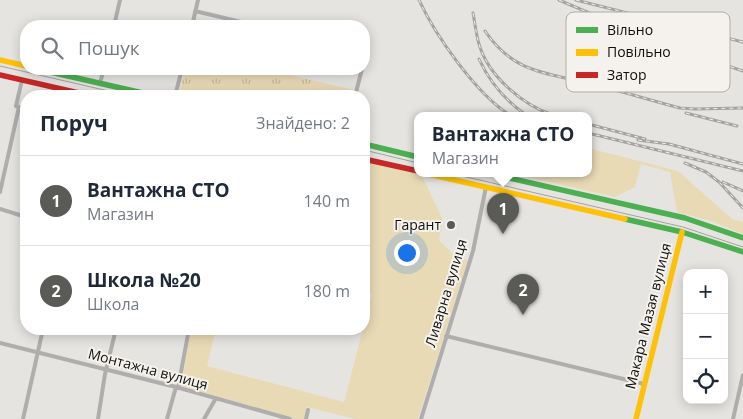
<!DOCTYPE html>
<html lang="uk">
<meta charset="utf-8">
<style>
:root{--surface:#fff;--page:#f6f6f7;--text:#1f2937;--muted:#747a83;--line:#e0e1e3;--accent:#5a5a57}
body{margin:0;font-family:"Open Sans",sans-serif;background:var(--page);color:var(--text)}
.controls{position:absolute;right:15px;bottom:15px;display:grid;overflow:hidden;border-radius:10px;box-shadow:0 2px 12px #0003}
.controls button{width:45px;height:45px;display:grid;place-items:center;padding:0;border:0;border-bottom:1px solid var(--line);background:var(--surface);color:var(--text);font:25px sans-serif}
.you{position:absolute;left:406px;top:252px;width:18px;height:18px;margin:-12px;border:4px solid #fff;border-radius:50%;background:#1a73e8;box-shadow:0 0 0 8px #1a73e833}
.badge{display:grid;place-items:center;width:32px;height:32px;border-radius:50%;background:var(--accent);color:#fff;font-size:16px;font-weight:700}
.pin{position:absolute;translate:-50% -41px;filter:drop-shadow(0 1px 2px #0008)}
.pin::after{content:'';position:absolute;top:26px;width:18px;height:15px;background:inherit;clip-path:polygon(0 0,100% 0,50% 100%)}
.popup{position:absolute;left:414px;top:112px;width:178px;height:65px;box-sizing:border-box;display:grid;place-content:center;border-radius:10px;background:var(--surface);filter:drop-shadow(0 1px 4px #0005);font-size:16px;white-space:nowrap;color:var(--muted)}
.popup b{font-size:19px;color:var(--text)}
.popup::after{content:'';position:absolute;left:50%;top:100%;margin-left:-10px;border:10px solid transparent;border-top-color:var(--surface)}
.list{margin:0;padding:0;list-style:none}
h2{display:flex;justify-content:space-between;align-items:center;height:65px;margin:0;padding:0 20px;font-size:21px}
h2 small{font-size:16px;font-weight:400;color:var(--muted)}
.list li{display:grid;grid-template-columns:32px 1fr auto;gap:15px;align-items:center;box-sizing:border-box;height:90px;padding:0 20px;border-top:1px solid var(--line)}
.list b{display:block;font-size:19px;white-space:nowrap}
.list p{margin:0;font-size:16px;white-space:nowrap;color:var(--muted)}
.list em{font-size:16px;font-style:normal;color:var(--muted)}
.icon{flex:none;width:28px;height:28px;fill:none;stroke:currentColor;stroke-width:2;stroke-linecap:round;stroke-linejoin:round}
.map{position:relative;flex:none;width:743px;height:419px;overflow:hidden}
.search{position:absolute;background:var(--surface);box-shadow:0 2px 12px #0003;left:20px;top:20px;width:350px;height:55px;display:flex;align-items:center;gap:12px;box-sizing:border-box;padding:0 18px;border-radius:20px;color:var(--muted);font-size:19px}
.panel{position:absolute;background:var(--surface);box-shadow:0 2px 12px #0003;left:20px;top:90px;width:350px;height:245px;border-radius:20px}
.map>svg:first-child{display:block}
.grass{fill:#e9dab6}
.park{fill:url(#park-tufts)}
.lines{fill:none;stroke-linecap:round;stroke-linejoin:round}
.street{stroke:#afaead;stroke-width:4}
.fast{stroke:#4caf50;stroke-width:5.5}
.slow{stroke:#ffc107;stroke-width:5.5}
.jam{stroke:#c62828;stroke-width:5.5}
.tram{stroke:#a4a3a1;stroke-width:1}
.rail-casing{stroke:#a4a3a1;stroke-width:3}
.rail{stroke:#f5f2ed;stroke-width:1;stroke-dasharray:4;stroke-linecap:butt}
.poi-dot{fill:#5a5a57;stroke:#f5f2ed;stroke-width:2}
.labels{text-anchor:middle;stroke-width:4;stroke-linejoin:round;paint-order:stroke}
.poi-label{font-size:14px;fill:#0f0f0d;stroke:#f5f2ed;text-anchor:end}
.street-label{font-size:14px;fill:#0f0f0d;stroke:#f5f2ed}
.key{fill:#f5f2ed;stroke:#b0aeaa;stroke-width:1}
.key-label{font-size:14px;fill:#0f0f0d}
</style>
<div class="map">
<svg width="743" height="419" viewBox="0 0 743 419">
<defs>
<pattern id="park-tufts" width="24" height="20" patternUnits="userSpaceOnUse" patternTransform="scale(1.25)"><rect width="24" height="20" fill="#e9dab6"/><path d="M3 7l-1-3M5 7V3M7 7l1-3M15 17l-1-3M17 17v-4M19 17l1-3" fill="none" stroke="#c7ba9b"/></pattern>
</defs>
<rect width="100%" height="100%" fill="#e5e4e1"/>
<path class="grass" d="M588,148L678,171L732,219L743,222V234L711,221L677,212L670,172L641,164L635,187L615,197L509,173H588Z
M364,161L421,174L443,220L439,240L456,257L468,260L418,419H355L307,407L304,419H296L181,386L191,329H216L207,366L344,402L372,294L364,291Z"/>
<path class="park" d="M185,69H264L354,90L352,96H202L180,91Z"/>
<g class="lines">
<path class="street" d="M195,11L258,26
M114,26L120,0
M192,26L198,0
M364,51L366,52L364,61
M100,83L104,69
M175,96L182,69
M355,96L362,69
M0,192L19,107L16,106L22,80
M0,209L26,217
M446,336L644,384
M0,343L176,387L290,419
M178,388L189,329
M23,419L43,329
M98,419L105,374L116,329
M167,419L176,387
M204,419L216,398
M306,419L308,410
M421,419L473,251L486,187
M733,419L743,375"/>
<path class="fast" d="M37,69L156,96
M364,144L418,157
M487,173L685,218L743,238
M625,219L682,232L743,252"/>
<path class="slow" d="M0,60L26,66
M424,173L625,219
M636,419L682,232"/>
<path class="jam" d="M0,75L92,96
M364,159L418,171"/>
<path class="tram" d="M0,66L130,96
M364,150L418,163
M449,173L683,227L743,247"/>
<g class="rail-casing">
<path id="rail" d="M419,0C435,35 477,95 510,115
M559,0L646,37L743,71
M576,0L743,42
M473,13C475,23 476,34 479,44C488,76 523,105 553,115
M485,31C513,72 542,72 587,83C618,90 649,100 680,108L695,109L743,108
M479,59C489,81 506,101 526,115
M686,113L737,126
M588,124L645,139
M588,133L743,171
M638,140L669,144L743,164
M685,163L706,172L719,182L743,208
M723,182L743,191"/>
</g>
<use href="#rail" class="rail"/>
</g>
<circle class="poi-dot" cx="451" cy="225" r="5"/>
<g class="labels">
<g class="poi-label">
<text x="441" y="230">Гарант</text>
</g>
<g class="street-label">
<text transform="translate(446 293) rotate(-73)" y="5">Ливарна вулиця</text>
<text transform="translate(648 316) rotate(-76)" y="5">Макара Мазая вулиця</text>
<text transform="translate(148 369) rotate(15)" y="5">Монтажна вулиця</text>
</g>
</g>
<rect x="566" y="12" width="164" height="80" rx="8" class="key"/>
<rect x="576" y="27" width="22" height="6" fill="#4caf50"/>
<rect x="576" y="49" width="22" height="7" fill="#ffc107"/>
<rect x="576" y="72" width="22" height="6" fill="#c62828"/>
<g class="key-label">
<text x="607" y="35">Вільно</text>
<text x="607" y="57">Повільно</text>
<text x="607" y="80">Затор</text>
</g>
</svg>
<div class="controls">
<button>+</button>
<button>−</button>
<button><svg class="icon" aria-label="locate" viewBox="0 0 24 24"><circle cx="12" cy="12" r="6"/><path d="M12 2v4M12 18v4M2 12h4M18 12h4"/></svg></button>
</div>
<div class="you"></div>
<div class="pin badge" style="left:503px;top:234px">1</div>
<div class="popup"><b>Вантажна СТО</b>Магазин</div>
<div class="pin badge" style="left:523px;top:315px">2</div>
<div class="search"><svg class="icon" aria-label="search" viewBox="0 0 24 24"><circle cx="10" cy="10" r="6"/><path d="M15 15l6 6"/></svg>Пошук</div>
<section class="panel">
<h2>Поруч<small>Знайдено: 2</small></h2>
<ul class="list">
<li><span class="badge">1</span><div><b>Вантажна СТО</b><p>Магазин</p></div><em>140 m</em></li>
<li><span class="badge">2</span><div><b>Школа №20</b><p>Школа</p></div><em>180 m</em></li>
</ul>
</section>
</div>
